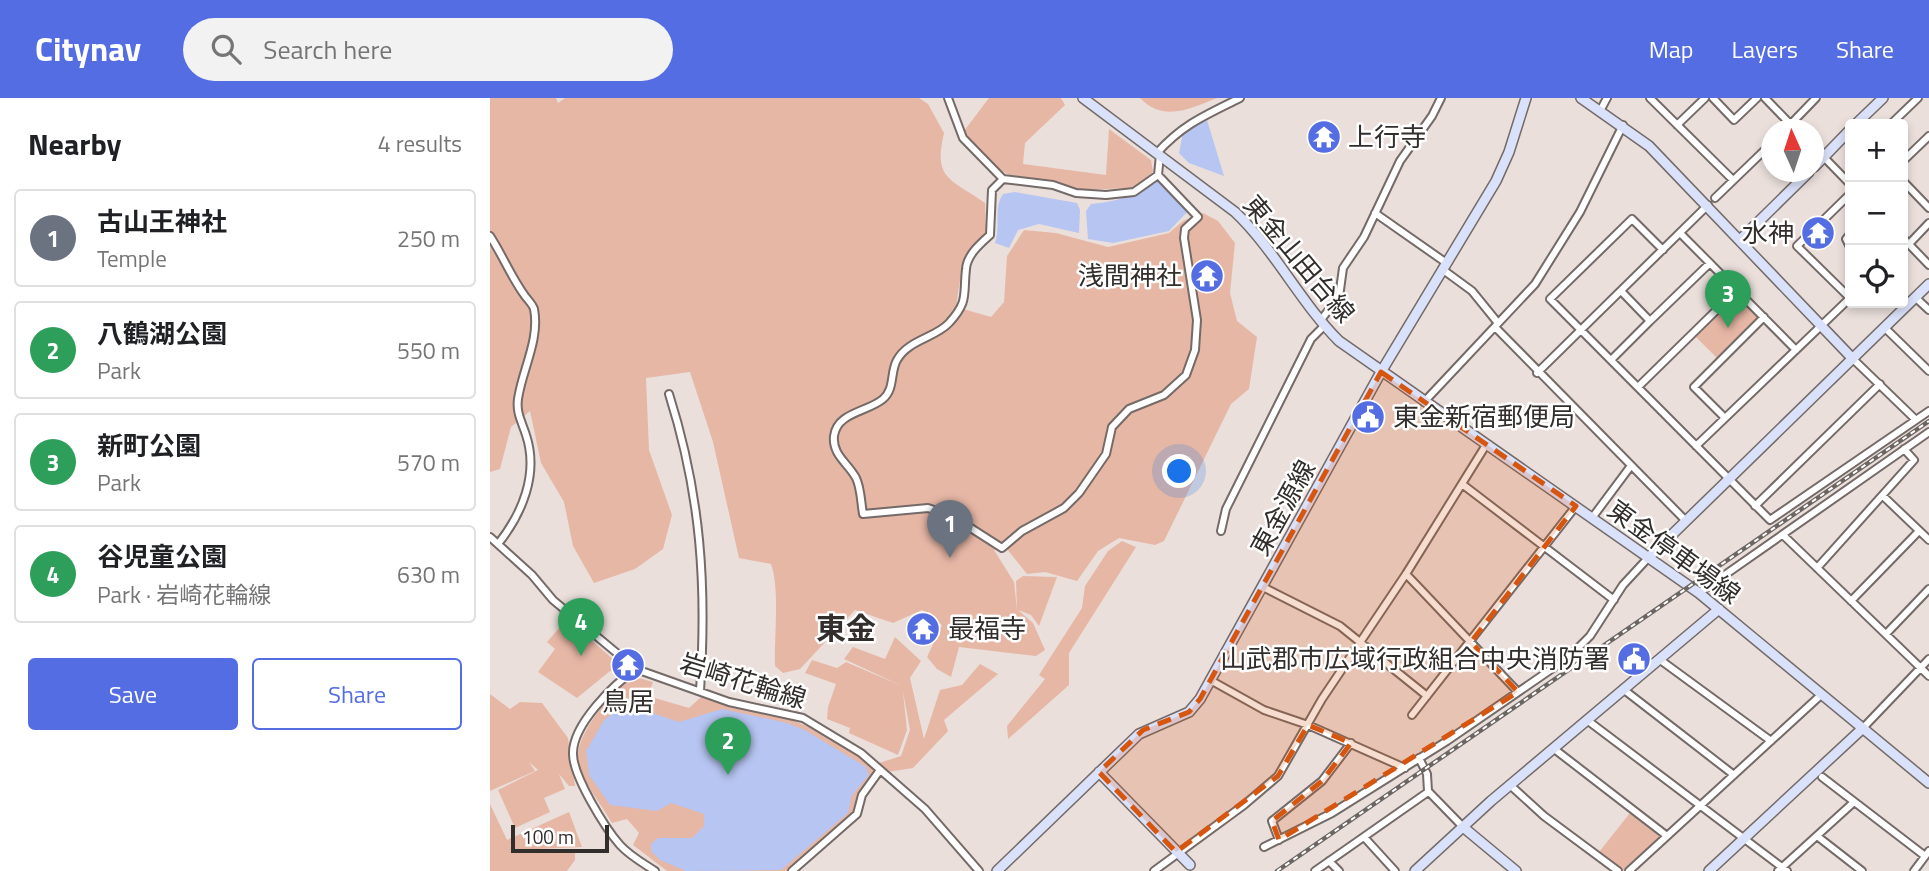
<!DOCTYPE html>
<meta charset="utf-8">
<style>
:root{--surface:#fff;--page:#f2f2f2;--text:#202124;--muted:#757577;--line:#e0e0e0;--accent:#546de3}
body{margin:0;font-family:"Titillium Web","Noto Sans JP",sans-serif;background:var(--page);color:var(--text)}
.controls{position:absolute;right:21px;top:21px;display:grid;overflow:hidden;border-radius:7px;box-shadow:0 4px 10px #0003}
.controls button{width:63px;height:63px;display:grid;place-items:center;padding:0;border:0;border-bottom:2px solid var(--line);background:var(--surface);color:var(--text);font:35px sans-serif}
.compass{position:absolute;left:1271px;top:21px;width:63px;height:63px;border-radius:50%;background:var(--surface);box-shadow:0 4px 10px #0003;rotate:357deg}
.scale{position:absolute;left:21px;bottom:18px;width:98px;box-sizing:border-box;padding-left:7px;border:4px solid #322e2c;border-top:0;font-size:19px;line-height:24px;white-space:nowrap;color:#322e2c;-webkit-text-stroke:5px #fff;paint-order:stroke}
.you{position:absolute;left:690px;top:374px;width:24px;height:24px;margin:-18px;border:5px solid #fff;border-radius:50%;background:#1a73e8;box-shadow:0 0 0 10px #1a73e833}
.badge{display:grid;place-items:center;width:46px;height:46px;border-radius:50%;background:var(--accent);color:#fff;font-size:23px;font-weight:700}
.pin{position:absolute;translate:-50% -58px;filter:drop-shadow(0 2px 4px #0008)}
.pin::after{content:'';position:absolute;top:37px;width:24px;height:21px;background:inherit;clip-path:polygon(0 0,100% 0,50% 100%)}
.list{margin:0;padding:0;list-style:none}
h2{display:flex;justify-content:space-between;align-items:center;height:91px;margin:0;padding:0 28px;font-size:30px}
h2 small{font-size:23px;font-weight:400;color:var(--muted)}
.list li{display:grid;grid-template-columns:46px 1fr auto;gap:21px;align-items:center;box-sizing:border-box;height:98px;margin:0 14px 14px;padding:0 14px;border:2px solid var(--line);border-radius:7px}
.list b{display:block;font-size:26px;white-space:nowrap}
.list p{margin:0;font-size:23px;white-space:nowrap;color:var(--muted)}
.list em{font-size:23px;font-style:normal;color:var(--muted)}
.actions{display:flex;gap:14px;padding:21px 28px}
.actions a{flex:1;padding:16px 0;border:2px solid var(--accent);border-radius:7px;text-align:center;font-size:24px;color:var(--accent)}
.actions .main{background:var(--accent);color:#fff}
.icon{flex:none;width:38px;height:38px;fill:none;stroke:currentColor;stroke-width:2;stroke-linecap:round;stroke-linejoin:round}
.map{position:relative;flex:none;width:1439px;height:773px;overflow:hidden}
header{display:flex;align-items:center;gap:42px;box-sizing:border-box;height:98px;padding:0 35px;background:var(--accent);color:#fff}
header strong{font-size:33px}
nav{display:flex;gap:38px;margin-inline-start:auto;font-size:24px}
.search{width:490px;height:63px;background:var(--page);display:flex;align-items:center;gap:18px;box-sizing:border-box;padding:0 24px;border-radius:38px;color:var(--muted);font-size:26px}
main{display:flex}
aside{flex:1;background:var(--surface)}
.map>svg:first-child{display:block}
.green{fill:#e7b7a6}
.water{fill:#b6c5f1}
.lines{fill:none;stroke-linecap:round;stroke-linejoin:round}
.street-casing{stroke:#746a67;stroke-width:10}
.secondary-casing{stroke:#746a67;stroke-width:12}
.street{stroke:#fff;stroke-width:6}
.secondary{stroke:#dae1fa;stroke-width:9}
.rail-casing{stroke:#6c6663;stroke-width:4.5}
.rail{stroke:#fff;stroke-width:2;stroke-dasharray:5;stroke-linecap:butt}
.marked{fill:#d6550f;fill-opacity:0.2;stroke:#d6550f;stroke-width:5;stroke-dasharray:14 9;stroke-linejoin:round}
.labels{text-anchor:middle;stroke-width:5;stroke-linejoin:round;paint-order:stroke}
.poi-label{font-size:26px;fill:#322e2c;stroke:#fff;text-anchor:start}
.street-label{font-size:26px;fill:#322e2c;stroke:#fff}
.quarter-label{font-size:30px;font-weight:bold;fill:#322e2c;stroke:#fff}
</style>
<header>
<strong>Citynav</strong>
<div class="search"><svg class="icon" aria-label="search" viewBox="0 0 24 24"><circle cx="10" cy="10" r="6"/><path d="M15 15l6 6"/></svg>Search here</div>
<nav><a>Map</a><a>Layers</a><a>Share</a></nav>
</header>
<main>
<aside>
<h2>Nearby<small>4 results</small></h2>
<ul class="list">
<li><span class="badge" style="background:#6b7280">1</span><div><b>古山王神社</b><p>Temple</p></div><em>250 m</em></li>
<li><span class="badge" style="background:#2e9e5b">2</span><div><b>八鶴湖公園</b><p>Park</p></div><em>550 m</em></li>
<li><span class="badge" style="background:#2e9e5b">3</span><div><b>新町公園</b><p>Park</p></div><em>570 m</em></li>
<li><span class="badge" style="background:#2e9e5b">4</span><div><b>谷児童公園</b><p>Park · 岩崎花輪線</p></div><em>630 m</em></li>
</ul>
<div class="actions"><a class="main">Save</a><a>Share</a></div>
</aside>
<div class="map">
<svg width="1439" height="773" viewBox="0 0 1439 773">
<rect width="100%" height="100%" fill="#eadfdb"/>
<path class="green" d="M0,0H66L68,5L75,0H429L438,6L454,35C443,82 460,80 495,105L496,135C471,158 471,177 466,209L501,219L514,204L517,158L534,132L566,135L618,149L679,135L693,123L713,115L728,123L745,145L740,195L747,223L767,239L759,291L741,306L674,443L665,447L629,440L608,453L587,483L555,474L537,476L513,446L504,452L524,484L527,512L526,483L533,478L567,479L549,528L541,517L528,512L543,525L555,552L546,558L469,549L461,579L447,571L437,559L452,527L432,512L403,525L365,512L310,571L293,575L285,568C284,538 290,491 281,466L249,460L223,344L200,274L156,280L159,352L182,417L173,451L145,471L104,485L83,448L74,404L51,365L40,313L21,329L10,371L0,374Z
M499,0H571L575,7L535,45L533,66L616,77L619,31L661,62L663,74L643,90L588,92L567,83L519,77L488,59L474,33Z
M650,0H727C701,10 674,25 650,0Z
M1247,199L1269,221L1228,261L1206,239Z
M632,443L646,449L579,555V587L518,641L517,628L555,581L549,577L592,510L595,488L618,453Z
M77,521L132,569L128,575L120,573L87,600L48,574L65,551L57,544Z
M405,539L431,563L420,580L434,641L450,592L472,587L490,566L508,576L454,622L458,633L423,670L398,674L389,665L411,658L420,632L413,594L417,632L408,657L359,635L360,630L337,621L338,609L346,586L315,575L322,562L347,570L356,564L412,588L354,561L363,549L395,561Z
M145,579L163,584L158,598L199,610L211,599L291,618L327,632L375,662L384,672L365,715L298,773H177L143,747L149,735L137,721L122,725C91,673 70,666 110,611C121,596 128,586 145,579Z
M0,596L20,611L30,604L52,605L78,640L85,688H79L69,676L75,691L54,700L60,714L25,730L8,692L48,672L39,664L45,673L0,693Z
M0,706L17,742L79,714L92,749L24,752L19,745L24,754L85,752V762L77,773H0Z
M1140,715L1171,740L1134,773L1109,754Z"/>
<path class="water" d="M717,22L734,78L699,65L689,55L693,35Z
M667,81L699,112L679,133L623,145L598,141L596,113L601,106C628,104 645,97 667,81Z
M525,94L587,105L590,112L589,135L549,126L528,132L519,150L505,145C511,128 503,110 513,96Z
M145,609L189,624L232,611L297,625L315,632L376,669L379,677L362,697L358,715L291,772L196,773L170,762L161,753V746L168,740H202L214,728V716L181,705L167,713L120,707L99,677L96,653L114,622L126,613Z"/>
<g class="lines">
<g class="street-casing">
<path id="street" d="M458,0L473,40L513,81L563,87L586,95L616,97L644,94L668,77L670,57
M1160,0L1243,82
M1223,0L1244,22L1267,0
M1275,0L1306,32
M1110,13L1117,0
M1401,26L1428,0
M1187,27L1215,0
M1295,32L1326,0
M1324,49L1360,86
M667,55C693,26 716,17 750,0
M1413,63L1439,38
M513,81L502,92L500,137C490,146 477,157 476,171C473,197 479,203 459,225C445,240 418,242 407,262C400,274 405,291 393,301C378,314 347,314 344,338C342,357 358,365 366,380C371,390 371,405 373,416L438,410L462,418L512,450L532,433L574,410L589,395L616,356L622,329L639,311L674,297L696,277L705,252L707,222L694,140L695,131L708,119L668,77
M1413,83L1439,110
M1360,96L1307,148L1360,200
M1225,100L1282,45
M885,115L955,164
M1190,135L1306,252
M1360,136L1356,141L1360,149
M0,138C13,158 21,179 35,198C38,202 43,207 44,211C50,242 32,272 28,301C26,315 32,324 36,337C49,376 32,416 8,446
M1413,140L1439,167
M1419,146L1439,125
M1173,152L1142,121L1060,201L1280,422L1439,313
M952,171L982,193L1008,225
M1426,200L1439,212
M830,223L849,199L853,170L874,139L910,63L942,18L951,0
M1160,223L1220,165
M1005,229L1195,422
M1395,230L1439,273
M1363,261L1426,322
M1121,262L1160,223L1131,193
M1047,275L1218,107
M1148,289L1247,192
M179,296C211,397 217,488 210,593
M934,304L1045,186L1090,114L1133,27
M1235,320L1204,289L1274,219
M1206,348L1360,200
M972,386L1124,502
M1393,398L1439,442
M1265,408L1390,286
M1102,420L1140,369
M731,433L736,411L821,241L834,228
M1293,437L1439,578
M0,439L42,477L63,502L146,571L239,604L313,620L371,655L435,711L489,773
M1327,470L1424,362L1414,351
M916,476L1028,594
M773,489L850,528L937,598
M1209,495L1439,334
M1361,503L1429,433
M1396,536L1439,491
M1169,561L1281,643
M146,571C124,586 82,627 83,656C83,678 115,730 130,747C140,758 153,765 165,773
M722,583L774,612L818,627L915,670
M1133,591L1244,677
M922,617L1086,408
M1097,622L1297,773
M1373,630L1439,561
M1063,650L1177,738
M929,660L937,676L938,693L973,729
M1332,679L1435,758
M1020,687L1054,718L1128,773
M1327,738L1372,773
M874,739L905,773
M789,742L782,723L832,683L861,645
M774,749L842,715L957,643L1079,559L1100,538L1133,487L1158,460
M839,763L849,773
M302,773L367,716L372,697L390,672
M664,773L754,707L788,678L832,601L916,476L996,347
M825,773L938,694
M1139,773L1332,596
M1288,773L1364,704
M1424,773L1439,753"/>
</g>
<g class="secondary-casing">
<path id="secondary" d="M593,0L745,114C785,152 810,204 849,243L1209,495L1439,685
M1091,0L1159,48L1363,261
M1366,26L1393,0
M1324,69L1360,32
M1251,141L1319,74
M1158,460L1439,186
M609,674L700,767
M973,729L1026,773
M507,773L649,636L699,614L710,601L891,274L1006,83L1019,54L1036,0
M925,773L1001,703L1229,511
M1219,773L1373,630"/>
</g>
<use href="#street" class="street"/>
<use href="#secondary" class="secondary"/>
<g class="rail-casing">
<path id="rail" d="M787,773L1439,323"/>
</g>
<use href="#rail" class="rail"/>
</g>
<path class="marked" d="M891,274L1086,408L981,544L1028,594L789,742L782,723L832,683L861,645L818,627L788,678L686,754L609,674L653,632L699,614L710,601Z"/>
<defs>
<g id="temple-disc" transform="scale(1.75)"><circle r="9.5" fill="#546de3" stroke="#fff"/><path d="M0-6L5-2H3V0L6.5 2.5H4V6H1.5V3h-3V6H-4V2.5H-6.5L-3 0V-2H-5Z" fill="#fff"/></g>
<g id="civic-disc" transform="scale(1.75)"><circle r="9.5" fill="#546de3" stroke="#fff"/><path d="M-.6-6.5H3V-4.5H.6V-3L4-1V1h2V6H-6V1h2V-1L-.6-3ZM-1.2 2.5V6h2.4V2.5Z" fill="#fff"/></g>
</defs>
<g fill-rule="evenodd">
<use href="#temple-disc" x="834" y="39"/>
<use href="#temple-disc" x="1328" y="135"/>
<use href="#temple-disc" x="717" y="178"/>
<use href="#civic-disc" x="878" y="319"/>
<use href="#temple-disc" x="433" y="531"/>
<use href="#civic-disc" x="1144" y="561"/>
<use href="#temple-disc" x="138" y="567"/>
</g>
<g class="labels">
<g class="poi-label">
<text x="858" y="48">上行寺</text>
<text x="1304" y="144" text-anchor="end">水神</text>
<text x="692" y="187" text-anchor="end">浅間神社</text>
<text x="903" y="328">東金新宿郵便局</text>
<text x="458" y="540">最福寺</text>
<text x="1120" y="570" text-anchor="end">山武郡市広域行政組合中央消防署</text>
<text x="138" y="613" text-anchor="middle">鳥居</text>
</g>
<g class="street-label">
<text transform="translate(809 161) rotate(50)" y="9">東金山田台線</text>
<text transform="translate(793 410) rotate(-61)" y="9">東金源線</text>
<text transform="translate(1184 454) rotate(36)" y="9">東金停車場線</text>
<text transform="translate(253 583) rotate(17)" y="9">岩崎花輪線</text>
</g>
<g class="quarter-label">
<text x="356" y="541">東金</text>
</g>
</g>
</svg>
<div class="controls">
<button>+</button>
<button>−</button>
<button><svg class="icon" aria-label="locate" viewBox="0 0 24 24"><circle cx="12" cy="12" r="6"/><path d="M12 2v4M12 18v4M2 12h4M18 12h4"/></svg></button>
</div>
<svg class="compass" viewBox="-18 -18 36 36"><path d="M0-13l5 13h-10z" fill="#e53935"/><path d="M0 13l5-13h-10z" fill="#757577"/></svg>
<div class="scale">100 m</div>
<div class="you"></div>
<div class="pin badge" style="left:460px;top:460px;background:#6b7280">1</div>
<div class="pin badge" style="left:238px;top:677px;background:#2e9e5b">2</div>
<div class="pin badge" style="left:1238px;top:230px;background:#2e9e5b">3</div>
<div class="pin badge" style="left:91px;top:558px;background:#2e9e5b">4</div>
</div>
</main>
